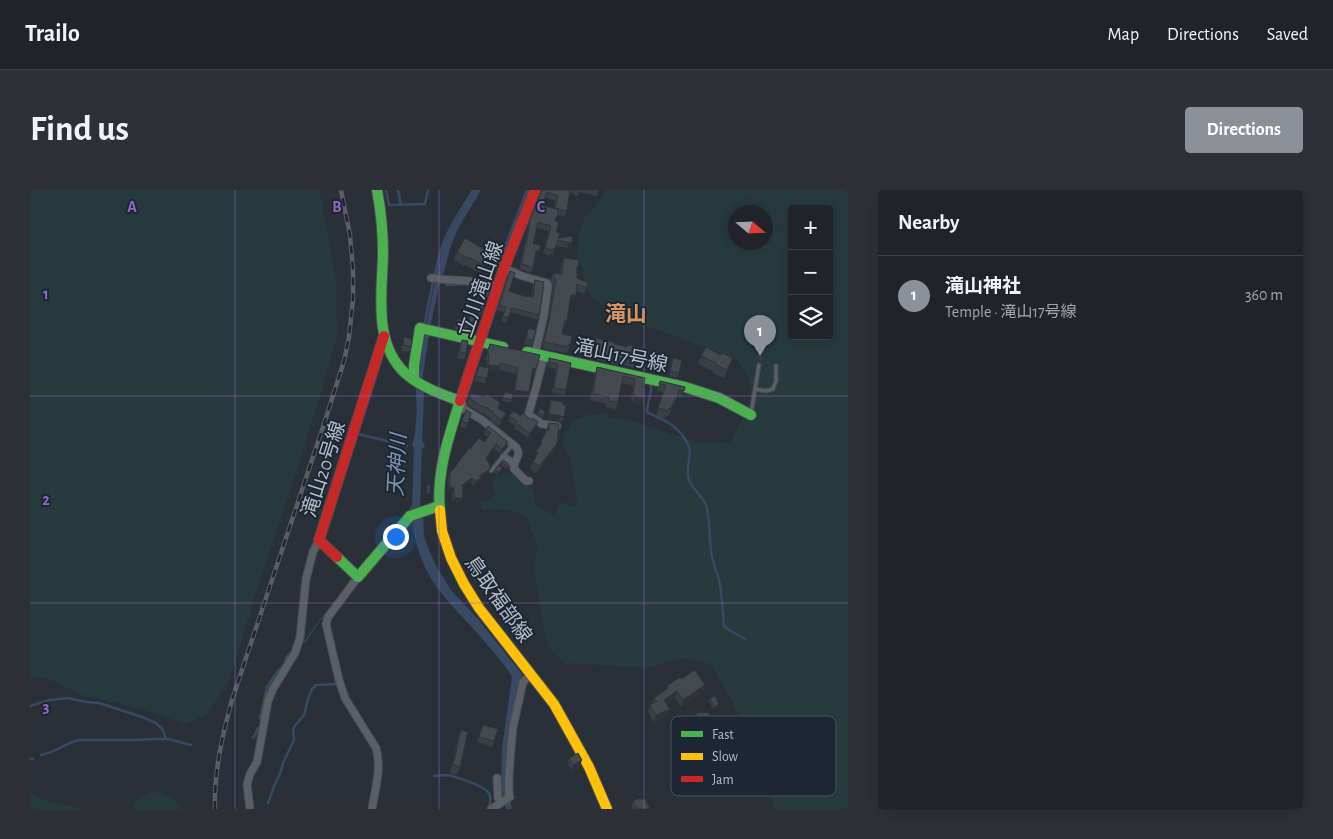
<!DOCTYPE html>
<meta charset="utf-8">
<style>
:root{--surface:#20242a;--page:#2d3036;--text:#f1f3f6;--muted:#a2a4a8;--line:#3d4147;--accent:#8c9099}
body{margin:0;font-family:"Alegreya Sans","Noto Sans JP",sans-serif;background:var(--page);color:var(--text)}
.controls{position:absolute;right:15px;top:15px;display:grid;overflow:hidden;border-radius:5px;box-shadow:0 2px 12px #0003}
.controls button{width:45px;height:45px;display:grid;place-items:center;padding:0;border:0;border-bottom:1px solid var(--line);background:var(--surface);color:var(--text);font:25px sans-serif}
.compass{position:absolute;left:698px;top:15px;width:45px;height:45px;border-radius:50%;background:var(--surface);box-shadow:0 2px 12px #0003;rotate:109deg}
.you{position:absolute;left:365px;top:346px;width:18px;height:18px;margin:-12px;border:4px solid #fff;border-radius:50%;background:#1a73e8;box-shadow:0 0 0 8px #1a73e833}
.badge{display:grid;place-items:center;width:32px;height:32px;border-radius:50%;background:var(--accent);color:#fff;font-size:16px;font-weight:700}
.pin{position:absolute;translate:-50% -41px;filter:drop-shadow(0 1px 2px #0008)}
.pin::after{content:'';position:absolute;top:26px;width:18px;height:15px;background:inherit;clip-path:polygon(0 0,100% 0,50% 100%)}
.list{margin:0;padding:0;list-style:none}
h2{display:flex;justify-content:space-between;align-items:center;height:65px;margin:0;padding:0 20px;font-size:21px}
h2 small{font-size:16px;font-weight:400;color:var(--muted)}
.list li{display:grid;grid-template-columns:32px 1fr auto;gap:15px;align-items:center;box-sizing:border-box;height:80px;padding:0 20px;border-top:1px solid var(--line)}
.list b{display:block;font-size:19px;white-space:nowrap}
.list p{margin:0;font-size:16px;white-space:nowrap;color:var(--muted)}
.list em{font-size:16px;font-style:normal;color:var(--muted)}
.icon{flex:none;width:28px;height:28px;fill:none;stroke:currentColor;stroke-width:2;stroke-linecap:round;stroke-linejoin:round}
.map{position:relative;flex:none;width:818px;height:619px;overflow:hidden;border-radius:5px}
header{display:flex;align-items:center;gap:30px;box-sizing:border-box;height:70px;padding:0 25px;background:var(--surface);border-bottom:1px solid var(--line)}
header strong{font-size:24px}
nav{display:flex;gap:28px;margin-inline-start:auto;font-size:18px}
.intro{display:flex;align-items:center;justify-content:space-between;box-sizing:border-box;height:120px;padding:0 30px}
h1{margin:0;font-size:35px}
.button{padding:12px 22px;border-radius:5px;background:var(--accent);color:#fff;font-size:18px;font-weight:700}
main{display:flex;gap:30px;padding:0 30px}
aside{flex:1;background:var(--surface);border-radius:5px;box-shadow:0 2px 12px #0003}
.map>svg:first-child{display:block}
.green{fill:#273a3e;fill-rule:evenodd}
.water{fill:#384963}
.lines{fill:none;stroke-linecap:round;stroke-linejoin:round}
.stream{stroke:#384963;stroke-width:2.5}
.lane-casing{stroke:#484c53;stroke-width:5}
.street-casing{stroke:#484c53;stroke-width:9}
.fast-casing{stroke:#484c53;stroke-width:12}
.slow-casing{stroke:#484c53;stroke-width:12}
.jam-casing{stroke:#484c53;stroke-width:12}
.lane{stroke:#5a5e66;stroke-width:3}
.street{stroke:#5a5e66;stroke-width:7}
.fast{stroke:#4caf50;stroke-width:10}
.slow{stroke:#ffc107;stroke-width:10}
.jam{stroke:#c62828;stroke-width:10}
.rail-casing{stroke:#595d64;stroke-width:4.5}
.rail{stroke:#1d2633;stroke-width:2.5;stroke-dasharray:8;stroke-linecap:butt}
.wall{fill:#3a3f45;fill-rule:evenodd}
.shaded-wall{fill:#303338}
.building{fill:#444950;stroke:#303338}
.grid{fill:none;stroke:#9266c3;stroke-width:1;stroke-opacity:0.55}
.labels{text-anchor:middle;stroke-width:4;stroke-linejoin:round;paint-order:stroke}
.street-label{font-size:20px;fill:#b4bcc9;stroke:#1d2633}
.neighbourhood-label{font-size:21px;font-weight:bold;fill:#d59563;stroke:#1d2633}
.water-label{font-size:21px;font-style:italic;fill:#7c92b1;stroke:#1d2633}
.key{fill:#1d2633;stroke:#4a5360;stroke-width:1}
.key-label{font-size:14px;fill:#b4bcc9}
.grid-label{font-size:16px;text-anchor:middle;font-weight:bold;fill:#9266c3;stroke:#1d2633;stroke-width:4;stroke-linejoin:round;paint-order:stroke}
</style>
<header>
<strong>Trailo</strong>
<nav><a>Map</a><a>Directions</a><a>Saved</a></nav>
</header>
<div class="intro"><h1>Find us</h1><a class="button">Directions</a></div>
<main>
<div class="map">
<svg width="818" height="619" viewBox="0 0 818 619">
<rect width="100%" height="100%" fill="#2a3038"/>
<path class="green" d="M0,0H288L291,9L306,89L307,147L291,203L269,273L229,393L199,491L176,525L156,534L114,520L52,505L26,492L12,488H0Z
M575,0H818V619H744L738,593L721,546L681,474L652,468L617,478L535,473L519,457L514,441L504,376L508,356L496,327L488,322L472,319L454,320L450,317L451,313L458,312L467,304L462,296L463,288L475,283L486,285L502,299L505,306V313L513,320L524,325L531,312L539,315H544L547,312L540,267L532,253L536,241L544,231L557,225L570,224L604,232L666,252L699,253C716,223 733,201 707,169L623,138L591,129L573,116L558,103L547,63L549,43L555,26L564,18L573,6ZM762,19H799V146H762ZM706,22H736V52H706Z
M119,602L132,603L146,612L153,619H103L108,609Z
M0,603L16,611L54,619H0Z"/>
<path class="water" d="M444,0H451C442,16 431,31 424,48C418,61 416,80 410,92L401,133L393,184L394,205L392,250L395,257L392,258L390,319L393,325L394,346L399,360L406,376L421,400L448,429L492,484L489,500L480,610L482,619H476L471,595L472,558L482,487L480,483C467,466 453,449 438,433C427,421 415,409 406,396C391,375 383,349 382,324L378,325L289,432L275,453L274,452L288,432L376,325L382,315L384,257L382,256L385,244H387L389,181L395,142L409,72L414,54L420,41Z"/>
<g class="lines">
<path class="stream" d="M356,0L359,15L395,14L398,0
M368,0L371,15
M468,75L497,0
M417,95L440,94
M450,123L460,96L458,95
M394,137C400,109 404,80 413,54C420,34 433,18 443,0
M621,192V200L617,220L618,223C633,229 646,235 655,249C665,264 656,271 658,286C659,297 672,305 676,315C680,329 679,345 681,360C682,372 687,382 690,394C692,407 693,422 694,436L699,440L715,449
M328,244L377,256
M386,246L388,222L387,197
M398,302L399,296
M0,516L19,510L38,508L56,512L69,513L112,527L126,533L133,540L136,549
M230,528L237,497L247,482L255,474L256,468L259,464L262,462
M223,548L226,543L228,538
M11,565C25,563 35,553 49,550H105L125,549H138L161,555
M0,569H3
M404,586C408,586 413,585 417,585C424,586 454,596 458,602C462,606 460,612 459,617
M238,613L245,594L250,584L253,573L264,550L263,540L264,537L274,525L278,509L282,499L286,495L305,494"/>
<g class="lane-casing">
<path id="lane" d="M725,199L736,201L743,199L746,191V176
M721,224L729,175
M461,281L483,254"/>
</g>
<g class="street-casing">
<path id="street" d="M474,78L492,86L517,93L518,96L513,130L505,164
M401,88C424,91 446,90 469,95
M514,166L506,198L499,222V225L512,234L527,236
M431,211L434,219L452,230L486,257C493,267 483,268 484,279L496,291H499
M474,267L484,274
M328,387L298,427L296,434L309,490L315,508L346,558C352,577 345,600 342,619
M467,588L468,608L471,613
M220,619L217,595L220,584L227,572L238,511L243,499L265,463L270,448L276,389L283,362L289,350
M461,619L480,607L479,604V586L481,558L483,537L493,492L501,484"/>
</g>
<g class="fast-casing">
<path id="fast" d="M347,0C351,21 353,43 353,64C352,104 343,154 376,184C391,197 411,204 430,211C419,246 406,283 410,320
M497,162L655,197L689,208L721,225
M384,190V175L390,138L473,157
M307,367L328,387L380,326L409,316"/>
</g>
<g class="slow-casing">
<path id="slow" d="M410,320L412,341L421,368L434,394L449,418L524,514L559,577L577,619"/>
</g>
<g class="jam-casing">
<path id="jam" d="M430,211L474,78L505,0
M307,367L289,350L354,146"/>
</g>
<use href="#lane" class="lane"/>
<use href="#street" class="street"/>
<use href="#fast" class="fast"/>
<use href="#slow" class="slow"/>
<use href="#jam" class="jam"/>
<g class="rail-casing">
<path id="rail" d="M185,619C184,582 192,546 202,510L295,231L314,171L319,147L323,109V79L320,45L311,0"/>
</g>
<use href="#rail" class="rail"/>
</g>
<path class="wall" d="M512,0H569L567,6L549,2L548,6L540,3L537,21L534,26L527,25L525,31L526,42L528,48L542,46L541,58H537L526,56L523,65L521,64L520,66L513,63L519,41L507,38L503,54L510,61L508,67H505L503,78L501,83L490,79L493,59L495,54L498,35ZM515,7L525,11L524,18L512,15Z
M427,62L457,71L450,83L435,75L434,76L424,70Z
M534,68L547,80V88L558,93L554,104L546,101L544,111H540L537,131L534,137L532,144L540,155L538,161H537L536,163L512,158L518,131L523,97L521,90L523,83L530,84L532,74Z
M480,81L479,101L497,107H501L503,95L505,90L509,125L508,130L480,122L476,133L471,131L474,122L467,120Z
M440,126L446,138L444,143L424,139L427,129L439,131Z
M498,139L503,150L501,156L494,154Z
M374,147L381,157L379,162L371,161Z
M563,148L584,154L613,160L617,172L615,179L612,178V180L589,174V175L558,168L561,155Z
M432,150L436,163L434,169L427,168L430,155Z
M460,154L506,179L504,185H502L497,209L483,207L486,184L468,180V182L458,181L455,193L444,191L449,176L456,178L457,170H455Z
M729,158L736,159L732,170L726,169Z
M691,165L703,168L694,188L683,183V181L668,174L671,166Z
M519,168L541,173L536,200L534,205L522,203L526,179L517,177Z
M643,168L649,183L647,188L639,186L641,174Z
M567,177L615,188L613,198L611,214L602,213V211H601L603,196L592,193L588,212L586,219L575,217L576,214L560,210L565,184Z
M630,191L655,197L651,208L647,207L643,217L642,216L639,226L637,225L635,228L626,225L634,202L627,201Z
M475,202L482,210L481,213L472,211Z
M440,203L476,223L473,230L469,236L460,230L461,228L456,226L457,225L451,223L438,215V210Z
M521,210L533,215L534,227L532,232L529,231L518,229L519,215Z
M436,220L438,233L436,238L431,237L430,236Z
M508,222L514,225L512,228L507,224Z
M479,226H491L508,232L506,237L498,248L484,238L485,236L478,231Z
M519,233L525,261L506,283L500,279Z
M456,239L477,256L470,263L464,259L456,270L458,283L451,288L449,293L444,297L441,293L433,298V308L431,312H422V302H419L418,286L420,281H422L440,259L454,252L458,247L454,244Z
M472,272L478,276L476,279L471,275Z
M465,280H471L467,285L464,282Z
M651,489L673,502L651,517L645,508L637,514L638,526L624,532L618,521L624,508L636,500L637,496Z
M680,508L689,514L688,517L683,519L679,511Z
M666,523L681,544L679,548L667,550L665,528Z
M468,539L462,557L447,552L451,540Z
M431,540L430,577L427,585L420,583L428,548Z
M539,568L552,570L550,575L541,580L538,574Z
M612,610L620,619H601L603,611Z"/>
<path class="shaded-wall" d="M543,52L541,58H537L539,53Z
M506,61H510L508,67H504Z
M460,63L457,71L450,83L453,75Z
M541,105H546L544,111H538Z
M458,175L470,176L468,182L455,181Z
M503,178L506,179L504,185L500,184Z
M485,200L499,202L497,209L483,207Z
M605,207L614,208L611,214L602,213Z
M476,223L473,230L469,236L471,230Z
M519,224L531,226L529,231L518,229Z
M508,232L506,237L498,248L500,243Z
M478,252L477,256L470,263L472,259Z
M466,254L464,259L454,273L456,268Z
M527,254L525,261L510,279L513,272Z
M512,271L509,278L506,283L509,276Z
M460,279L458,283L447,291L449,286Z
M442,288L441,293L431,299L432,295Z
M451,288L449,293L444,297L445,292Z
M420,297H424L422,302H419Z
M424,308H433L431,312H422Z
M675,495L673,502L651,517L653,510Z
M647,501L645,508L632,517L634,510Z
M689,514L688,517L683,519L684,517Z
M640,519L638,526L624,532L626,525Z
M681,544L679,548L667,550L669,545Z
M552,570L550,575L541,580L543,575Z"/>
<path class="building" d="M512,0H540L537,21L525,18L528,6L517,2L512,15L529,20L525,31L529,32L526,42L530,43L528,48L542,46L543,52L539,53L528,50L525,59H523L522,60L515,58L521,36L508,32L503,54L510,55V61H506L503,78L492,74L495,53L496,54L500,30Z
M435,48L460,63L453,75L438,67L437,68L427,62Z
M534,68L549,70L548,77H547V88L558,93L557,98L547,94L546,105H541L537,131L535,130L532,144L542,146L540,155L539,154L538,157L514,152L520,125L526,90L523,83L532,84Z
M480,81L485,83L479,101L497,107L498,106L503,107L505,90L514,92L509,125L482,118L478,128L473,126L476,117L469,115Z
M442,124L449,126L446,138L426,134L427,129L439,132L440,126H442Z
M498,139L506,140L503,150L496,149Z
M374,147L382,149L381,157L373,155Z
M563,148L585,152L584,154L597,157V155L614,158L613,160L620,162L617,172L614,171V173L591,168V169L561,162Z
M432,150L438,151L436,163L429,162Z
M460,154L510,165L506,179L503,178L499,202L485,200L488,178L470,173V176L458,175L459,164L457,163Z
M676,157L691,165L692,163L703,168L697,180L686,175V173L671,166Z
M729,158L736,159L734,165L728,164Z
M519,168L541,173L536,200L524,198L528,174L519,172Z
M643,168L652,170L649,183L640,181Z
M449,176L459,178L457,188L446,186Z
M567,177L615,188L613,198H615L614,208L605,207V205H603L605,189L593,186L588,212L578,211L579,207L563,204Z
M630,191L655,197L654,201L649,200L646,210H644L641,219L639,218L638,221L628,218L636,195L629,194Z
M475,202L483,204L482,210L473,208Z
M440,203L455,207L456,204L470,212L468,219L476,223L471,230L463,223L464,222L458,220L459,218L453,217L441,209Z
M521,210L533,212V215H536L534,227L531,226L519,224Z
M511,219L515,222L513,225L508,222Z
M436,220L441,223L438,233L433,232L432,230Z
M483,221L491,226L492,223L502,230L503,228L508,232L500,243L486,233L487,231L479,226Z
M519,233L529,234L527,254L509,276L503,272L508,263L506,262L512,252L511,251L515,244L516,240L518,241Z
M458,236L478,252L472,259L466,254L456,268L460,275V279L449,286L451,288L445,292L442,288L432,295L433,308H424V297H420V281H422L439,258L440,259L449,248L454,252L461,243L456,239Z
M473,270L479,274L477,276L472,272Z
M469,275L472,278L468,282L465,280Z
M665,480L675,495L653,510L647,501L634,510L640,519L626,525L620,515L627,511L624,508L638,498L637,496L650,487L651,489Z
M685,506L689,514L684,517L680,508Z
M679,522L681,544L669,545L666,523Z
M453,535L468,539L464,551L449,547Z
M431,540L438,542L430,577L423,575Z
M548,563L552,570L543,575L539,568Z
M611,608L612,610L615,609L620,619H607L603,611Z"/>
<path class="grid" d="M205,0V619M409,0V619M614,0V619M0,206H818M0,413H818"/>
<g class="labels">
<g class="street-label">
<text transform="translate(450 99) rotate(-71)" y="7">立川滝山線</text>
<text transform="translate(591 165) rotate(12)" y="7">滝山17号線</text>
<text transform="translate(293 279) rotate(-72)" y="7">滝山20号線</text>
<text transform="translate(469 409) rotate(55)" y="7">鳥取福部線</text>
</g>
<g class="neighbourhood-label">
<text x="596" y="131">滝山</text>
</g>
<g class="water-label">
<text transform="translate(367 275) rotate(-87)" y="7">天神川</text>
</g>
</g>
<rect x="641" y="526" width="165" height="80" rx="8" class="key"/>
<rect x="651" y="541" width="22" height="6" fill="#4caf50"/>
<rect x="651" y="563" width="22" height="7" fill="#ffc107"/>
<rect x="651" y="586" width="22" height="6" fill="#c62828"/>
<g class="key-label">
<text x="682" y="549">Fast</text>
<text x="682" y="571">Slow</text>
<text x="682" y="594">Jam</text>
</g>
<g class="grid-label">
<text x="102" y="22">A</text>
<text x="307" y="22">B</text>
<text x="511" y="22">C</text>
<text x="16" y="109">1</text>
<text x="16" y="315">2</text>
<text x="16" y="522">3</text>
</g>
</svg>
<div class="controls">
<button>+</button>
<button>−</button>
<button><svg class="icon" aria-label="layers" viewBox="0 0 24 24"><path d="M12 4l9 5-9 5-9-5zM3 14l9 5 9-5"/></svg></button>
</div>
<svg class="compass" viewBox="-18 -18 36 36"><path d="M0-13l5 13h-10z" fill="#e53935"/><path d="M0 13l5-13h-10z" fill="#a2a4a8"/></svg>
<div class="you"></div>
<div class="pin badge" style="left:730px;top:166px">1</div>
</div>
<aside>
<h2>Nearby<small></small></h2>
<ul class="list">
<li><span class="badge">1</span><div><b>滝山神社</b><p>Temple · 滝山17号線</p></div><em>360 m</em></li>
</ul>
</aside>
</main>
